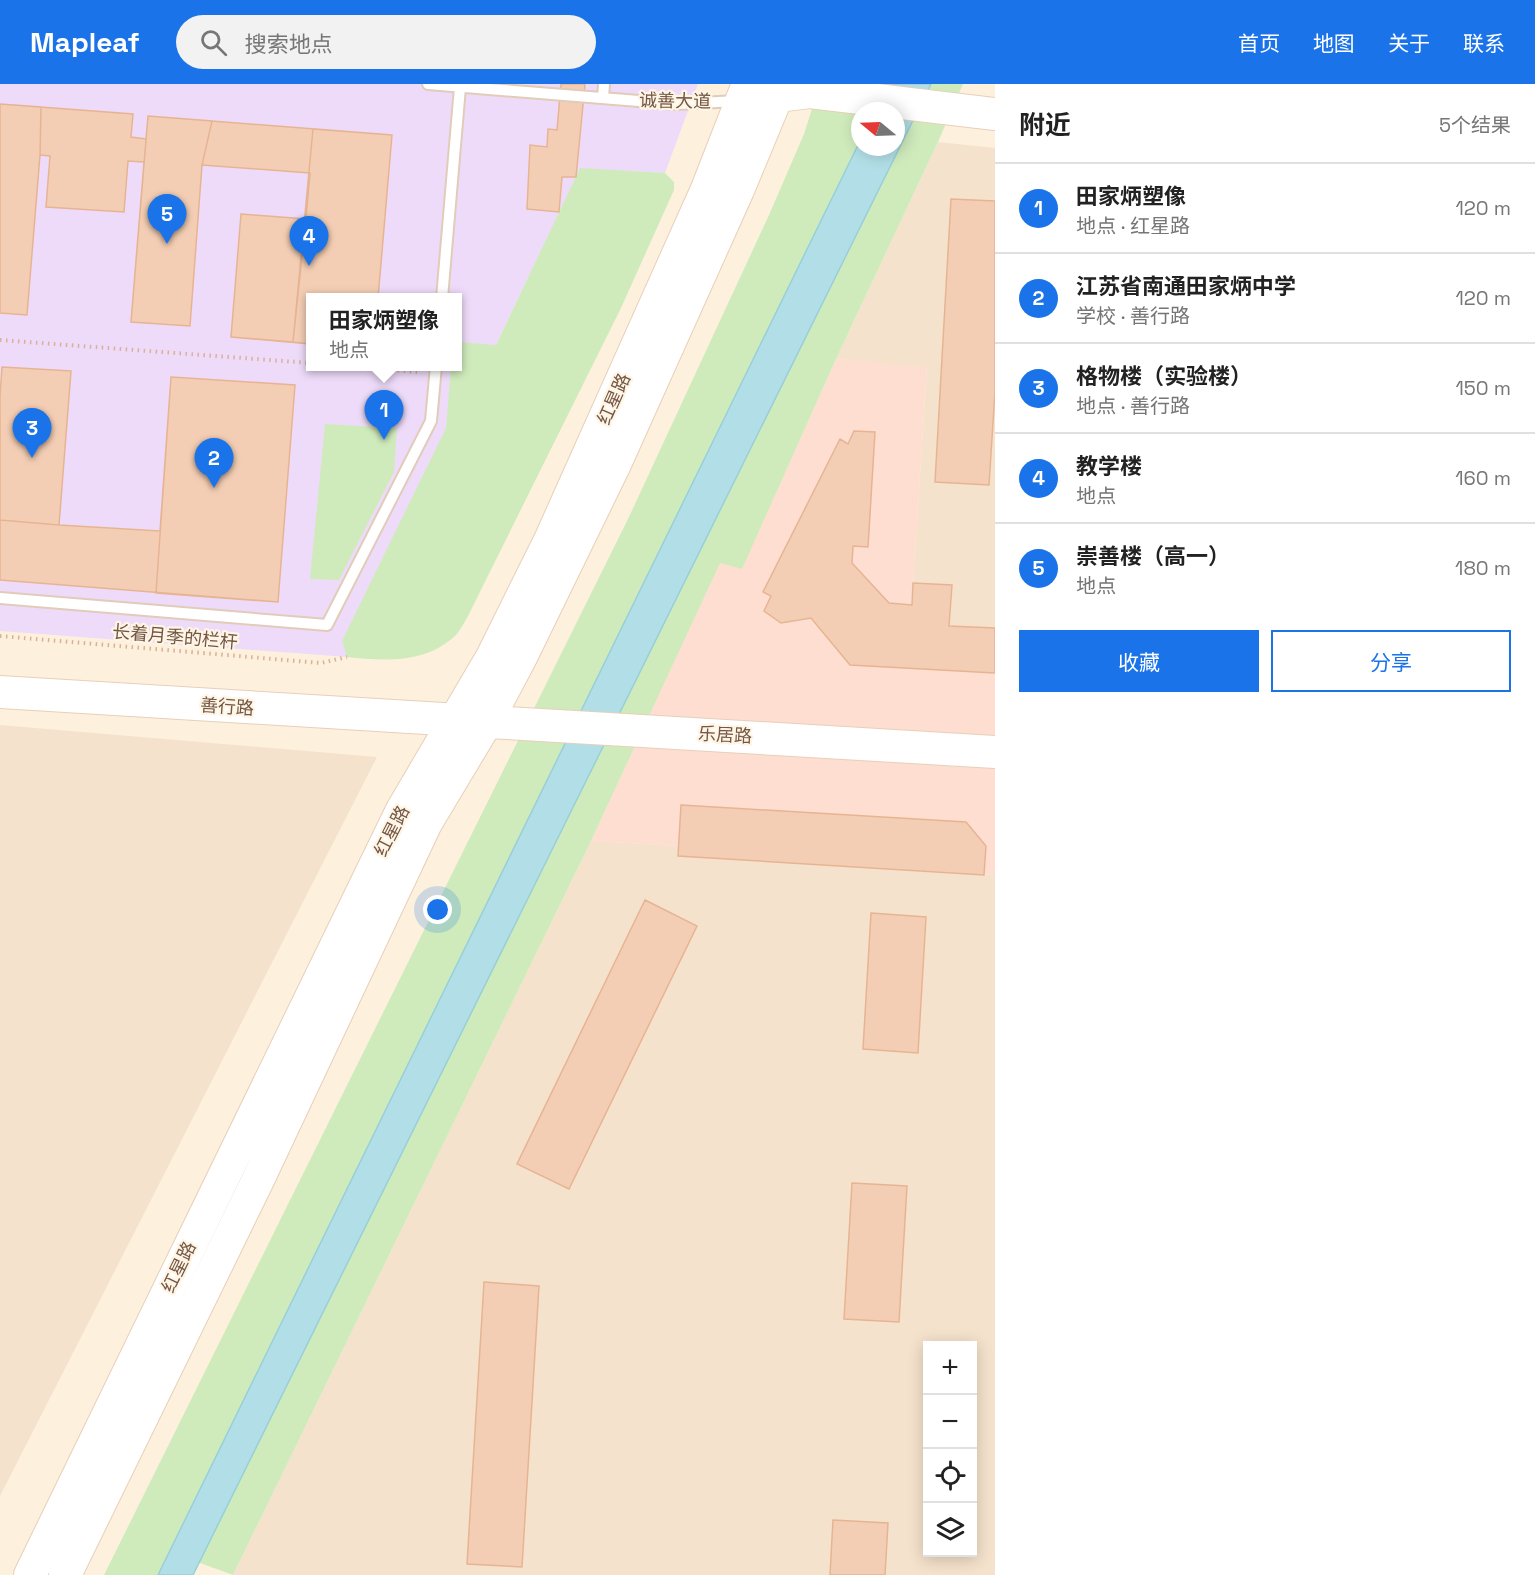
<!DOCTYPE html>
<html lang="zh">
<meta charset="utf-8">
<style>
:root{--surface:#fff;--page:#f2f2f2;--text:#222;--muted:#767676;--line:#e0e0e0;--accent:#1a73e8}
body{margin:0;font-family:"Space Grotesk","Noto Sans SC",sans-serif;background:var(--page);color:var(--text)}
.controls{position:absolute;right:18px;bottom:18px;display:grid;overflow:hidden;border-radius:0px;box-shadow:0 3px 15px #0003}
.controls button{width:54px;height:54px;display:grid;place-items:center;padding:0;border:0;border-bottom:2px solid var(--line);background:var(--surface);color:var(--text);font:30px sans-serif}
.compass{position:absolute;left:851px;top:18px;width:54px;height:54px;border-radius:50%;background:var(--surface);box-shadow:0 3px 15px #0003;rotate:289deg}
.you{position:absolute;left:438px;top:826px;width:21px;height:21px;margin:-15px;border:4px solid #fff;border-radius:50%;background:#1a73e8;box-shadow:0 0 0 9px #1a73e833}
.badge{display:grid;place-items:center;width:39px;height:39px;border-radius:50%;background:var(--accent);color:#fff;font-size:20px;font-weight:700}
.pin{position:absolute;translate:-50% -50px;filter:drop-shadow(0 2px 3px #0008)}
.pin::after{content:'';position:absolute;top:32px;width:21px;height:18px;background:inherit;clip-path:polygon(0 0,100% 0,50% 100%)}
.popup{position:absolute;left:306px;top:209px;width:156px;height:78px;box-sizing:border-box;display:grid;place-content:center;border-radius:0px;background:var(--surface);filter:drop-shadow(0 2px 4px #0005);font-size:20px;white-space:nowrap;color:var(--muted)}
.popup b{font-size:22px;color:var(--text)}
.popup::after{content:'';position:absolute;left:50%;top:100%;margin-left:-12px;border:12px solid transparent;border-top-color:var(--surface)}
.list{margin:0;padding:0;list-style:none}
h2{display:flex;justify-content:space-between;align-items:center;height:78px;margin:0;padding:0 24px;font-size:26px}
h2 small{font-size:20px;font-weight:400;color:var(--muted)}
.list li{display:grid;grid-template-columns:39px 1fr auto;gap:18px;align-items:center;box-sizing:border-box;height:90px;padding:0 24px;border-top:2px solid var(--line)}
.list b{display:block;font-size:22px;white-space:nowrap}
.list p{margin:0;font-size:20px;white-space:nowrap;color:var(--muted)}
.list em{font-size:20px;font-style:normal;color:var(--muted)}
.actions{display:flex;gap:12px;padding:18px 24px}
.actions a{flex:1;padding:14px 0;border:2px solid var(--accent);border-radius:0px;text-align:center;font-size:21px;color:var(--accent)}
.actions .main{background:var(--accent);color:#fff}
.icon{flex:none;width:33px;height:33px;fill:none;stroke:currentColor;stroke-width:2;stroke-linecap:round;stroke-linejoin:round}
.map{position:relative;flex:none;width:995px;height:1491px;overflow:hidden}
header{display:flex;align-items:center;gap:36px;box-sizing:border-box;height:84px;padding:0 30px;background:var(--accent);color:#fff}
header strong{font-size:28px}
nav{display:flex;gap:33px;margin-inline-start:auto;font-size:21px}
.search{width:420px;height:54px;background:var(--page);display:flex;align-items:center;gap:15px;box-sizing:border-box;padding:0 21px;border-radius:33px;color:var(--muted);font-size:22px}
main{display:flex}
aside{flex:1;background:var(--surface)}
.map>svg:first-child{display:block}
.residential{fill:#f5e2cc;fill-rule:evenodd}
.commercial{fill:#feded0}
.education{fill:#eedbf9;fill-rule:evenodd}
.green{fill:#cfebbc;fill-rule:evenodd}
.water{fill:#b2dfe7;stroke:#98cfd9;stroke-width:1.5}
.building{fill:#f4ceb4;stroke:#e7b493;stroke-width:1.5}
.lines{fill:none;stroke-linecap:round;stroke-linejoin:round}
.lane-casing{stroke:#e1ccb9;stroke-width:14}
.secondary-casing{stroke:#e8cfb9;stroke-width:34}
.path{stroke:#d8b198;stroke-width:4;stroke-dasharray:1.5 4.5;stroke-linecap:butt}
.lane{stroke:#fff;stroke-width:10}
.secondary{stroke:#fff;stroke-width:32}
.labels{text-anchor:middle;stroke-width:4.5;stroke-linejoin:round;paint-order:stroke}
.street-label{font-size:18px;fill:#735645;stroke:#fff5e5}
</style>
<header>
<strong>Mapleaf</strong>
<div class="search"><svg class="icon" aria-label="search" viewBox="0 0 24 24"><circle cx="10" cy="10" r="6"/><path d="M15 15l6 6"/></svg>搜索地点</div>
<nav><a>首页</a><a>地图</a><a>关于</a><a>联系</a></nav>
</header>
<main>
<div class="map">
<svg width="995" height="1491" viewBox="0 0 995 1491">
<rect width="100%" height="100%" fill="#fdf1dd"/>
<path class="residential" d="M938,58L995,64V544L949,542L913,499L927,284L836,275Z
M0,641L377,673L0,1412Z
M591,757L679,762L678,772L995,791V1491H233ZM928,1262H972V1468H928Z"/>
<path class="commercial" d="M836,275L927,283L913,499L952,501L950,541L995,544V791L678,772V762L591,757L720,478L742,484Z"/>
<path class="education" d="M0,0H698L665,89L580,85L347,573L0,547ZM310,214H458V282H310Z"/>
<path class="green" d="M820,0H963L938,58L836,275L742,485L720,479L591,757L233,1491L170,1468L158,1491H104L628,435L769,131L804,50ZM860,27H896V63H860Z
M580,84L665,89L674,98V106L621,224L468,532C464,539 460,547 455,552C425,580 384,577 347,573L342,557L446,344L451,283L458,282V258L496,261Z
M325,340L397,344L394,388L339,496L310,495Z"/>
<path class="water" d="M888,0H931L193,1491H158L860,57V63H896V27H875Z"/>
<path class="building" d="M561,0H585L576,93H562L559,128L527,125L530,61L547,63L548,45L557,46Z
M0,20L133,30L131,53L146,55L148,32L392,51L378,214H310V260L231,253L241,130L306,135L310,89L202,81L190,242L131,238L144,78L128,77L124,128L46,123L50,72L40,71L27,231L0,229Z
M0,20L41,23L40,71L27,231L0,229Z
M148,32L212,37L202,81L190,242L131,238Z
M313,45L392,51L378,214H310V260L293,258Z
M951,115L995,117V307L989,401L935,398Z
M241,130L306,135L293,258L231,253Z
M2,283L71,287L59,441L160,447L171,293L295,301L278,518L0,496V312Z
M2,283L71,287L59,441L0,436V312Z
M171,293L295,301L278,518L156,509Z
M854,347L875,348L868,463L853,462L852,479L889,519L912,521L913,499L952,501L949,542L995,544V589L850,581L811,534L781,539L764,527L771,512L763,508L840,355L848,360Z
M681,721L966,738L986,762L984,791L678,772Z
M645,816L697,842L569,1105L517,1080Z
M871,829L926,833L918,969L863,965Z
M852,1099L907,1102L899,1238L844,1235Z
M484,1198L539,1202L522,1483L467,1480Z
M833,1436L888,1439L885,1491H830Z"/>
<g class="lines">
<g class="lane-casing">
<path id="lane" d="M428,0L676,20L739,17
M603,14L604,0
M442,214L460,3
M0,514L327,541L431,337L436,282"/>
</g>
<g class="secondary-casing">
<path id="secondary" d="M761,14L810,8L995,30
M0,608C332,629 663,648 995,668
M30,1491L402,726L492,573L551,454L707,105L748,0
M65,1491L257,1098L426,739L486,639L521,573L615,380L738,106L782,0"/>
</g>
<path class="path" d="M0,256L310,279
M350,282L417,288
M0,552L321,579L347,573"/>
<use href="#lane" class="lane"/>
<use href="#secondary" class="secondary"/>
</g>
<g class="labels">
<g class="street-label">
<text transform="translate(675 17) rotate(1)" y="6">诚善大道</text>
<text transform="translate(614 315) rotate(-66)" y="6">红星路</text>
<text transform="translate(175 553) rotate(5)" y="6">长着月季的栏杆</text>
<text transform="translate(227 623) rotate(4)" y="6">善行路</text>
<text transform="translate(725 651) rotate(3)" y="6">乐居路</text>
<text transform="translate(392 747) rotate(-63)" y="6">红星路</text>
<text transform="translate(179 1183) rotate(-64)" y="6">红星路</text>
</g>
</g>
</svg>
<div class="controls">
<button>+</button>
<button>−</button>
<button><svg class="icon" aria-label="locate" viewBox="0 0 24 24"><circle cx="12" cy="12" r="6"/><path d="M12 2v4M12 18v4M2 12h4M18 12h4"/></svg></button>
<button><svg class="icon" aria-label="layers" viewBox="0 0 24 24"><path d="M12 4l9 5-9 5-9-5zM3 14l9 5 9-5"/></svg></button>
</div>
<svg class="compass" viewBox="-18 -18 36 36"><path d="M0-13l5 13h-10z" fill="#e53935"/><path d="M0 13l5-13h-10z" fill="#767676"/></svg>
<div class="you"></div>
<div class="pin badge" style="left:384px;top:356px">1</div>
<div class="popup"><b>田家炳塑像</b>地点</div>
<div class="pin badge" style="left:214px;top:404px">2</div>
<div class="pin badge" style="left:32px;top:374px">3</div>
<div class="pin badge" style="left:309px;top:182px">4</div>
<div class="pin badge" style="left:167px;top:160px">5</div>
</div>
<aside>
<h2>附近<small>5个结果</small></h2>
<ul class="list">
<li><span class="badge">1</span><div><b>田家炳塑像</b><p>地点 · 红星路</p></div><em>120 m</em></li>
<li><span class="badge">2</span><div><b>江苏省南通田家炳中学</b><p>学校 · 善行路</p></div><em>120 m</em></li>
<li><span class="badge">3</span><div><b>格物楼（实验楼）</b><p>地点 · 善行路</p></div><em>150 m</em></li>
<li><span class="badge">4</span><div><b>教学楼</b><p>地点</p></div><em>160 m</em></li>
<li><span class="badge">5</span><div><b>崇善楼（高一）</b><p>地点</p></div><em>180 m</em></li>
</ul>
<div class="actions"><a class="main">收藏</a><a>分享</a></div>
</aside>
</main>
